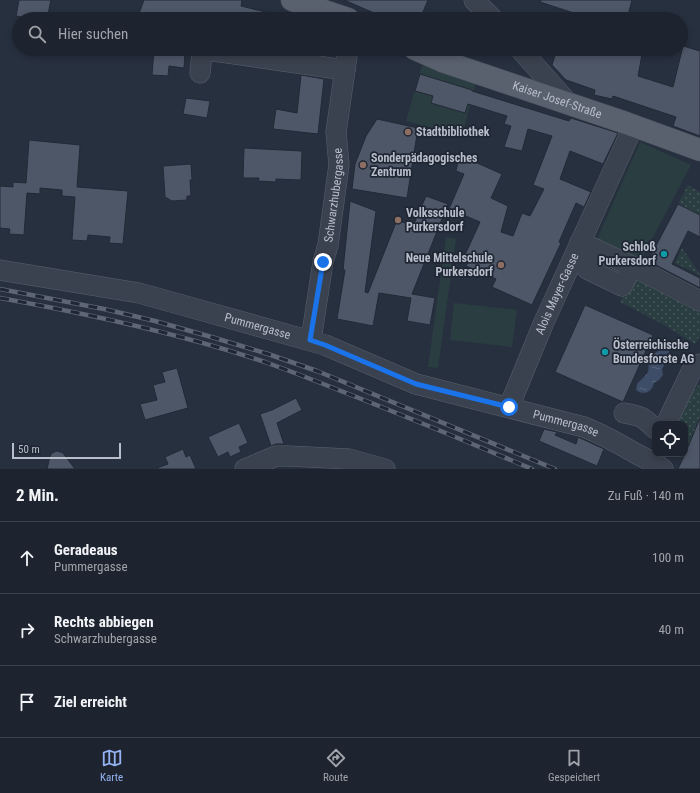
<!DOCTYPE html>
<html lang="de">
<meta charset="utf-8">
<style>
:root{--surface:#1d242f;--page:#2a303b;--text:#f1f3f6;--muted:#a0a4aa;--line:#3b414b;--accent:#95b3f2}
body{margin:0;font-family:"Roboto Condensed",sans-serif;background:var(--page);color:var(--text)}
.controls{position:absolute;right:12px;bottom:12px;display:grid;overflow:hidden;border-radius:8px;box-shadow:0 2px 6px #0003}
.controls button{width:36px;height:36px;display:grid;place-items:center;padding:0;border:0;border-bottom:1px solid var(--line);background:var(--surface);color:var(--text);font:20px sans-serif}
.scale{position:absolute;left:12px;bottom:10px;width:109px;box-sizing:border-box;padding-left:4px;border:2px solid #b8beca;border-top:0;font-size:11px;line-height:14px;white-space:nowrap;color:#b8beca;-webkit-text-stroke:3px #202734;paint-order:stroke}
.stop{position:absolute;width:12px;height:12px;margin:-9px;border:3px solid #1a73e8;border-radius:50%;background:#fff}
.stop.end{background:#1a73e8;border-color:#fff;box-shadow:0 1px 4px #0008}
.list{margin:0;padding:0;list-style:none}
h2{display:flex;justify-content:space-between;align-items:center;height:52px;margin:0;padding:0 16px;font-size:17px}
h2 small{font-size:13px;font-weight:400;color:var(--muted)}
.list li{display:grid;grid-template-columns:26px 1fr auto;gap:12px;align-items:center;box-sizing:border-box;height:72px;padding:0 16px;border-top:1px solid var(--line)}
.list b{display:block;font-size:15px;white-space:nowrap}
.list p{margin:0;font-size:13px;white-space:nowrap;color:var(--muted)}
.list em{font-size:13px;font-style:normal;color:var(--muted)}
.icon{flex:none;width:22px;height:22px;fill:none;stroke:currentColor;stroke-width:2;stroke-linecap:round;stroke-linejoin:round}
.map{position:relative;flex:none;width:700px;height:469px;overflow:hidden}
.search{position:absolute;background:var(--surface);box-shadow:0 2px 6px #0003;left:12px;right:12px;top:12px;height:44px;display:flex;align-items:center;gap:10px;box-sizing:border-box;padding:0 14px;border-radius:22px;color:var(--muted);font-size:15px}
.sheet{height:268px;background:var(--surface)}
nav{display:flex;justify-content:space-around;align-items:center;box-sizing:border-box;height:56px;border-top:1px solid var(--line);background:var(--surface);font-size:11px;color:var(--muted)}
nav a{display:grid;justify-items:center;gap:2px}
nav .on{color:var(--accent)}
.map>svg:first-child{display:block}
.grass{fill:url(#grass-dots)}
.green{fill:#2a3e41}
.water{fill:url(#water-ripples)}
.building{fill:#4e5768;stroke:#222936}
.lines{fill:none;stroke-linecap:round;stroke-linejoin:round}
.minor-casing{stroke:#59606d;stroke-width:21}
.major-casing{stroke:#454b58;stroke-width:23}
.minor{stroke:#3b424f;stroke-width:20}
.major{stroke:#59616f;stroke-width:22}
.rail-casing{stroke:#5e6676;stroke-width:4.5}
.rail{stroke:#202734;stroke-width:3;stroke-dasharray:9;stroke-linecap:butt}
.route{stroke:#1a73e8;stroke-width:5}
.education-dot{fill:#8d6e63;stroke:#202734;stroke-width:1.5}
.culture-dot{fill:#0f9aa8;stroke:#202734;stroke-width:1.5}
.labels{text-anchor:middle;stroke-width:3.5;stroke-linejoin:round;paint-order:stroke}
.street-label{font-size:12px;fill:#b8beca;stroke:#202734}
.poi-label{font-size:12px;font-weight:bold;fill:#b8beca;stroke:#202734;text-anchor:start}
</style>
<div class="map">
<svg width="700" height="469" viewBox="0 0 700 469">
<defs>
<pattern id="grass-dots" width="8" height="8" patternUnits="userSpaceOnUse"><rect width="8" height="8" fill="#2a3e41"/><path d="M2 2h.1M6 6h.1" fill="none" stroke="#47585b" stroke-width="1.8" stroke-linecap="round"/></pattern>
<pattern id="water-ripples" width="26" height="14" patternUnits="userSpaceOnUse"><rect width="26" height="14" fill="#3e4d67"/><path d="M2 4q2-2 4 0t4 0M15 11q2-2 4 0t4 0" fill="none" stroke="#58657b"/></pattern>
</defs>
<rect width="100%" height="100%" fill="#27303f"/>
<path class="grass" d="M688,185L700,192V215L678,204Z
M682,248L700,274V275L675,263Z
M633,275L700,306V336L695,344L666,326L620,302Z
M700,384V418L685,453V424H678C684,412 690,392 700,384Z"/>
<path class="green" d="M422,65L476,82L462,136L406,121Z
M640,142L691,165L641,260L595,244Z
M446,237L456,239L438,368L428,367Z
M454,303L517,310L512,347L450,340Z"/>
<path class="water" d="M667,348L669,350C670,358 665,362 662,369L663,375L659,380L654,383C652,392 644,396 636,390L637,384C640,380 645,377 648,372C649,369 648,366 649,362C651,355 659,349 667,348Z"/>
<path class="building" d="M19,0H51L47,19H30L16,16Z
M144,0H242L241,6L278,15V19H137Z
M344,0H428L420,19H388Z
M541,0H632L627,19H592L540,2Z
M683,46L700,51V136L673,126L676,117L613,96L612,99L594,95L595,90L566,80L552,65L557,49H586L596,52L597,49H643L638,76L673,87Z
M154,49L185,52L184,68L169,66L168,76L152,75Z
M420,74L472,90V91L569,121L571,118L618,133L603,164L570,151L560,179L591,192L584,207L576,203L559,242L561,243L532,305L492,287L496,279L466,266L469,260L464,257L480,222L449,209L464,174L456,171L459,155L502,174L491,198L508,206L501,232L513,236L522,213L530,216L544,189L533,185L552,136L528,129L522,151L504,147L511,126L504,124L507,116L468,104L465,113L431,103L433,96L415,91Z
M301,75L324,79L318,134L273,129L276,109L297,113Z
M186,98L210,101L207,118L183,114Z
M377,119L418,128L407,198L352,189L355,164L359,154L366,136Z
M29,140L80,145L77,187L128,191L123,244L109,243L110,237L88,235L87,241L72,240L75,197L62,196V190L40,188V194L27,193L24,235L9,234L10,229L0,228V186L13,187V182L26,183Z
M244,148L302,151L301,180L276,179V182L258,181L259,178H243Z
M191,164L192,180H190L191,196H187V200L172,201L165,197L163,166Z
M426,196L448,204L412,294L435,298L430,325L407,321L411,298L379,293L373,326L337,319L345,270H343L350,201L376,211L365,292L368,293L397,220L413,226Z
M678,204L700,215V237L688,231L672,264L700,278V288L648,261Z
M585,305L653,335L623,402L555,372Z
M177,368L188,408L145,420L140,404L157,400L153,385L165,382L162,372Z
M296,398L302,410L277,423L284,444H276L271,446L260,414L272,410Z
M700,418V469H678L685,454Z
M239,423L248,443L239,447L241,452L230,457L228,452L218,457L208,437Z
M544,429L557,432L555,435L576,444L578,437L604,449L597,466L539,441Z
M183,449L186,457L190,455L196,469H157V468L168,464L165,457Z
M57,451L63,453L75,469H47L50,456L52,453Z"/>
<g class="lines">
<g class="minor-casing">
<g id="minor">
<path d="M474,0L493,19"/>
<path d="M520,49L568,103"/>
<path d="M200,73L202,54L207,50L345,70"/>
<path d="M580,242L640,270L700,301"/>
<path d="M596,249L587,269L622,286L632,267"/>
<path id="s1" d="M0,270L139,293L325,345L416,384L584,427C601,434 618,443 635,453C644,458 654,462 663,469"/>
<path id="s2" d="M311,340L323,262L328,245L339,165L336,132L348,49"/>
<path id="s3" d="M509,407L544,322L634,125"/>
<path d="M624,413C641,416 644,417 655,429"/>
<path d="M666,424L691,372L700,364"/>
<path d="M245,469L276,456H288L349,459L385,469"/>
</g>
</g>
<g class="major-casing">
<g id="major">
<path d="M292,0L348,19"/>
<path id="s4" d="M415,49L442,61L626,123L700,150"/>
</g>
</g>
<use href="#minor" class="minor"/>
<use href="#major" class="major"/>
<g class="rail-casing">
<path id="rail" d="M0,289L104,309L155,321L215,338L268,354L317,371L555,469
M0,298C89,314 178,333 265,362C290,371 316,381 341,391C405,416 468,442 532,469"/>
</g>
<use href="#rail" class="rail"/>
</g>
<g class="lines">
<path class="route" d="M323,262L310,340L325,345L416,384L509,407"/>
</g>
<g class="education-dot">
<circle cx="408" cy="132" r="4"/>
<circle cx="363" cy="165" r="4"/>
<circle cx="398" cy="220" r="4"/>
<circle cx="501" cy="265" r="4"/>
</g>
<g class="culture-dot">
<circle cx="664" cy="254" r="4"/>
<circle cx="605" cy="352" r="4"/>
</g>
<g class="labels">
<g class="street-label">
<text dy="4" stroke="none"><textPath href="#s4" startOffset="151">Kaiser Josef-Straße</textPath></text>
<text dy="4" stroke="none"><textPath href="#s2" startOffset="147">Schwarzhubergasse</textPath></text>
<text dy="4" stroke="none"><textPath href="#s3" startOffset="123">Alois Mayer-Gasse</textPath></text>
<text dy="4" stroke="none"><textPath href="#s1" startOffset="264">Pummergasse</textPath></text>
<text dy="4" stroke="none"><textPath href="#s1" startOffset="588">Pummergasse</textPath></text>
</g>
<g class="poi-label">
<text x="416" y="136">Stadtbibliothek</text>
<text x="371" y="162">Sonderpädagogisches<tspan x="371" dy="14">Zentrum</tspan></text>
<text x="406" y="217">Volksschule<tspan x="406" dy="14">Purkersdorf</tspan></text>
<text x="656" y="251" text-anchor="end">Schloß<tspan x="656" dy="14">Purkersdorf</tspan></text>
<text x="493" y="262" text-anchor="end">Neue Mittelschule<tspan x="493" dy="14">Purkersdorf</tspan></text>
<text x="613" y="349">Österreichische<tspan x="613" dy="14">Bundesforste AG</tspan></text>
</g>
</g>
</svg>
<div class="controls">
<button><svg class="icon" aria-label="locate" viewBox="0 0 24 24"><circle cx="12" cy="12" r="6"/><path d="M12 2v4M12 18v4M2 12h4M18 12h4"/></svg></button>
</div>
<div class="scale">50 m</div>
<div class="stop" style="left:509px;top:407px"></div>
<div class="stop end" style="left:323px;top:262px"></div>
<div class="search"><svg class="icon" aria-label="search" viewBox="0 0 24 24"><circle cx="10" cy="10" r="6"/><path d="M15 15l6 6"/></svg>Hier suchen</div>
</div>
<section class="sheet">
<h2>2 Min.<small>Zu Fuß · 140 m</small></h2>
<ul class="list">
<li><svg class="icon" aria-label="ahead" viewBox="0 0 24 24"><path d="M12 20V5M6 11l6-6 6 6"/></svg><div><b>Geradeaus</b><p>Pummergasse</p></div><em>100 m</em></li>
<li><svg class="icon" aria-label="right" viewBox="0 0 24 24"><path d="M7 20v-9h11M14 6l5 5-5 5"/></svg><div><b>Rechts abbiegen</b><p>Schwarzhubergasse</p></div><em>40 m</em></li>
<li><svg class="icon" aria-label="arrive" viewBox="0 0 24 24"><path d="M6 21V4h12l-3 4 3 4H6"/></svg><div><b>Ziel erreicht</b></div></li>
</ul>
</section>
<nav>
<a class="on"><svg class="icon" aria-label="map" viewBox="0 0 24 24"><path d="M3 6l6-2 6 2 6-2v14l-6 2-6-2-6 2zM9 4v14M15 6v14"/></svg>Karte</a>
<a><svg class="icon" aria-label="directions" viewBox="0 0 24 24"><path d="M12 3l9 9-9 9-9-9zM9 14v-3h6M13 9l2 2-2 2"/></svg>Route</a>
<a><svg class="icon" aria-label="saved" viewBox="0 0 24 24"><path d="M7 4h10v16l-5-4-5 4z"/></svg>Gespeichert</a>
</nav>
